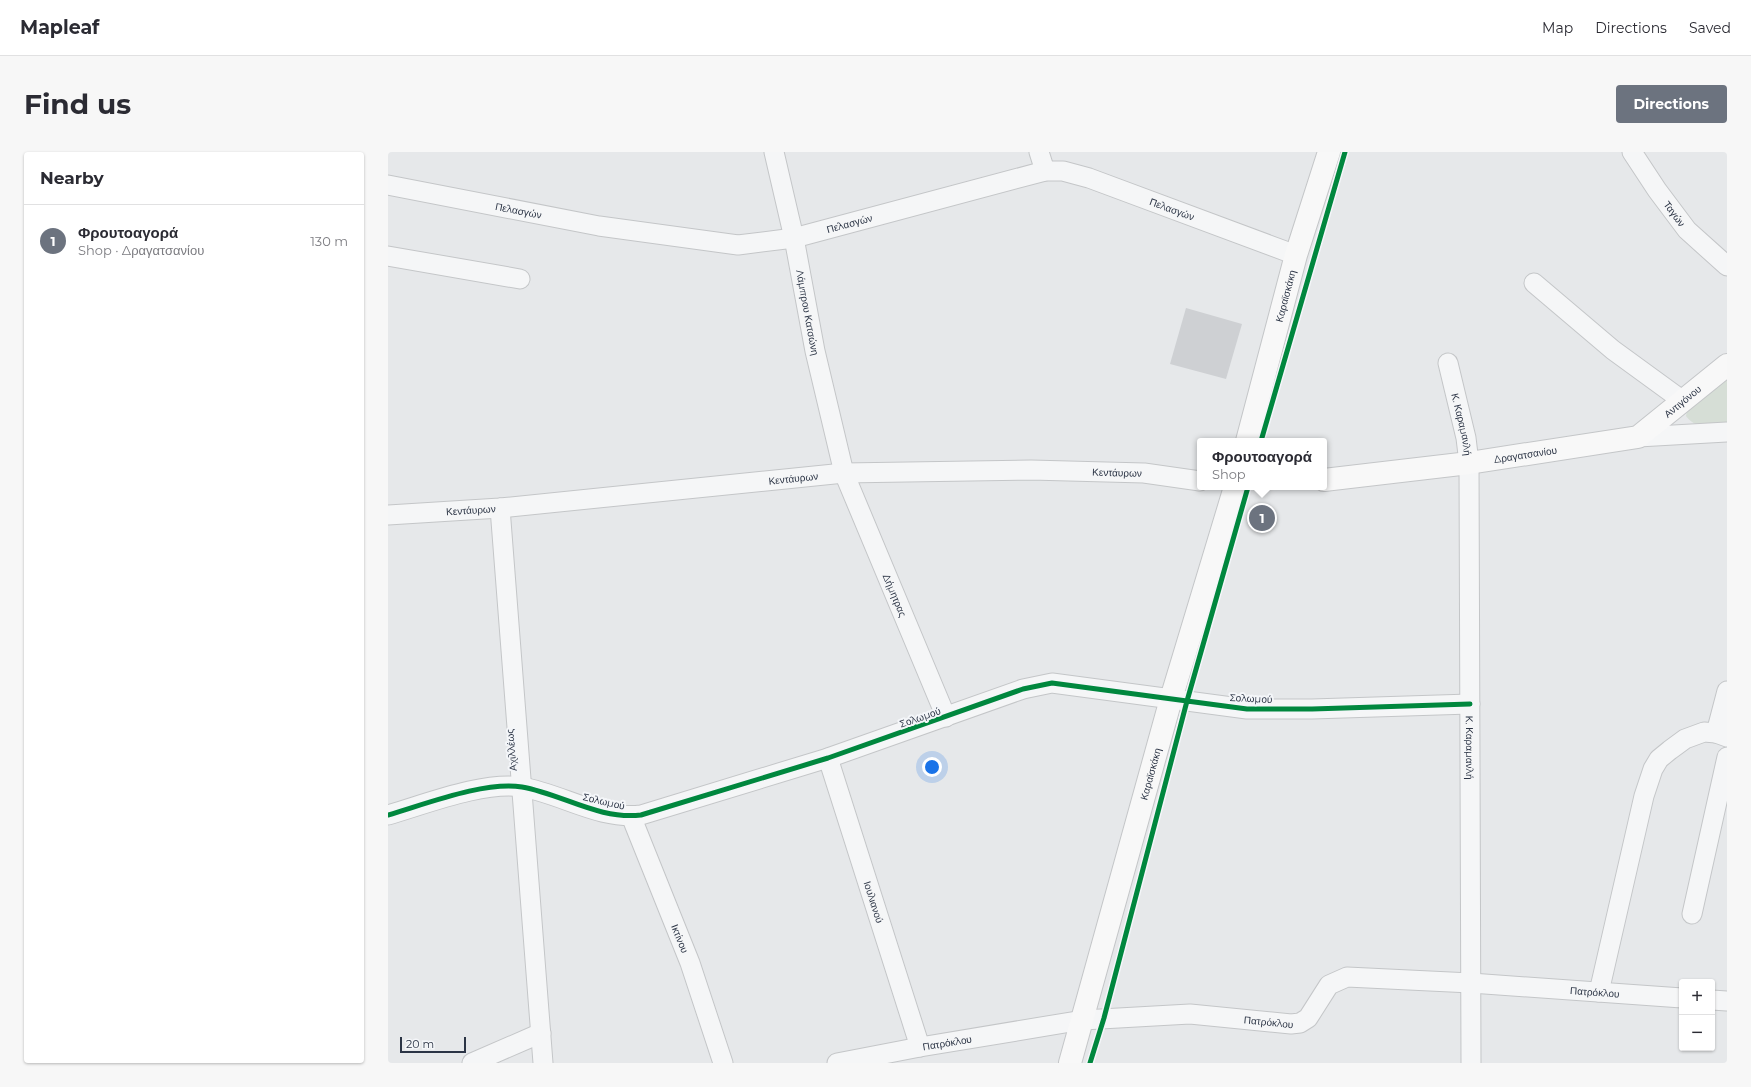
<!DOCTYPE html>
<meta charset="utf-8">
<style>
:root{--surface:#fff;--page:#f7f7f7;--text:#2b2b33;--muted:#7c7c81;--line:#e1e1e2;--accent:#6c737f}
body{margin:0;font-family:Montserrat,sans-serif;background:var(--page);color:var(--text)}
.controls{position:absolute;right:12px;bottom:12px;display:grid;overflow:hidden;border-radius:4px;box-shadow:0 1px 3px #0004}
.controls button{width:36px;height:36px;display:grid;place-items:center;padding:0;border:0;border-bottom:1px solid var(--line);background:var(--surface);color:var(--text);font:20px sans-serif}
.scale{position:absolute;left:12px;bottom:10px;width:66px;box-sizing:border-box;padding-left:4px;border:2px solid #2b3445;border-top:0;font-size:11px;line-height:14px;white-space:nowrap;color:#2b3445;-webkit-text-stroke:3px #f4f6f9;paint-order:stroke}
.you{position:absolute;left:544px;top:615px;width:14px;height:14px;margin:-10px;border:3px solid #fff;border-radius:50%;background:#1a73e8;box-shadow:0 0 0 6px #1a73e833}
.badge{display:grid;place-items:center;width:26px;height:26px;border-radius:50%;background:var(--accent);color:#fff;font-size:13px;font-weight:700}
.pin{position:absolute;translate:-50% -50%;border:2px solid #fff;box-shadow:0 1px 4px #0006}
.popup{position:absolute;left:809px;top:286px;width:130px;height:52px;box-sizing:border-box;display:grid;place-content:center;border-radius:4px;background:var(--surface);filter:drop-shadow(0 1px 3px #0005);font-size:13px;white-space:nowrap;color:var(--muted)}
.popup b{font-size:15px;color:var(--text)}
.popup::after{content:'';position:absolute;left:50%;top:100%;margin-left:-8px;border:8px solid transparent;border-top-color:var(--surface)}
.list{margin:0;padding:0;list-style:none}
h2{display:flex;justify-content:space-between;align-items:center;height:52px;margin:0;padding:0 16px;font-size:17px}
h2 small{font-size:13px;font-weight:400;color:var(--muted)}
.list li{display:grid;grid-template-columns:26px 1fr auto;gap:12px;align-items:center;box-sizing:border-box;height:72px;padding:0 16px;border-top:1px solid var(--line)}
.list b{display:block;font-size:15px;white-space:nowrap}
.list p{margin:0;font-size:13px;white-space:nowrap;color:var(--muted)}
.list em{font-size:13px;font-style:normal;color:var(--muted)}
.map{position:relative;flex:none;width:1339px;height:911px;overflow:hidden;border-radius:4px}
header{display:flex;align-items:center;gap:24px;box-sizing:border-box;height:56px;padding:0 20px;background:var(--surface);border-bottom:1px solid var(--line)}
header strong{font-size:19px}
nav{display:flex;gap:22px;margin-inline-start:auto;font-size:14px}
.intro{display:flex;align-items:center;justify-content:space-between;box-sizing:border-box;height:96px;padding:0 24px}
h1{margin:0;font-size:28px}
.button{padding:10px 18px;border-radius:4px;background:var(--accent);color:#fff;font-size:14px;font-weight:700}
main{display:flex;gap:24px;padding:0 24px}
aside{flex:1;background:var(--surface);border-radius:4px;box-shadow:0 1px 3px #0004}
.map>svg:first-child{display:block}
.green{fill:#d6ded6}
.building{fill:#ced0d3}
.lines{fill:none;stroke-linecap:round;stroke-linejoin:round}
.minor-casing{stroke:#c4c6c8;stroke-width:21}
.secondary-casing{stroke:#c4c6c8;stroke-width:24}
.minor{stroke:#f5f6f7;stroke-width:19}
.secondary{stroke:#f8f8f8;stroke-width:22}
.cycleway-casing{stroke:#f4f6f9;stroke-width:8}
.cycleway{stroke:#00873e;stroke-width:5}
.labels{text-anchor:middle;stroke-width:4;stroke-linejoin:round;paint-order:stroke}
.street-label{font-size:10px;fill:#2b3445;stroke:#f4f6f9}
</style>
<header>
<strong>Mapleaf</strong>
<nav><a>Map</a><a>Directions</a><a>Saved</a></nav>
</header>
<div class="intro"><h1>Find us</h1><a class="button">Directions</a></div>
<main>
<aside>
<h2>Nearby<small></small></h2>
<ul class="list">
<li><span class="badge">1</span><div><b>Φρουτοαγορά</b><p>Shop · Δραγατσανίου</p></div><em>130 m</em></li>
</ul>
</aside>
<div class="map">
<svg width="1339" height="911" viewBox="0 0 1339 911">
<rect width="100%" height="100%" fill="#e6e8ea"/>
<path class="green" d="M1339,226V273C1321,274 1310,279 1298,264L1299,259Z"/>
<path class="building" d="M798,156L854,172L838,227L782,212Z"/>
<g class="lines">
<g class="minor-casing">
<g id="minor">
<path id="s1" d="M386,0L406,86L427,199L456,321L558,565"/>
<path d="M651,0L657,19"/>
<path id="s2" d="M1244,0L1269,38L1299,78L1339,114"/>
<path id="s3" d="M0,33L211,74L350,93L406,86L657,19H675L701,26L908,103"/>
<path d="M0,104L132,127"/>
<path d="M1146,131L1225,198L1295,249"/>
<path id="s4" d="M1060,211L1078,286L1081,311L1083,911"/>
<path d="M1250,285L1339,280"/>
<path d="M112,356L155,911"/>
<path id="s5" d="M0,363L112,356L456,321L643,318L756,321L812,329"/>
<path d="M1328,581L1339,539"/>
<path id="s6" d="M440,606L532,895"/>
<path d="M0,663C38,652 96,629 134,635C174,642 211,668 253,663L440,606L635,537L664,531L859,557H924L1082,552"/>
<path id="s7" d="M243,664L302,811L335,911"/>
<path d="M1304,762L1339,605"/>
<path d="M1211,840L1256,644L1265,617L1271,607L1282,598L1297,587L1316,580L1328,581L1339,585"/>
<path d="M1324,848L1339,849"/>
<path d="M84,911L153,881"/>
<path id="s8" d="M449,911L532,895L695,868L802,862L903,872L912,871L920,866L941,833L959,825L1083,831L1294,846"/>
</g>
</g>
<g class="secondary-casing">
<g id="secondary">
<path id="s9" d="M859,289L908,103L941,0"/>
<path id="s10" d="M936,328L1081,311L1250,285L1339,213"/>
<path id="s11" d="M682,911L783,547L847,335"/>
</g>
</g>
<use href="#minor" class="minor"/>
<use href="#secondary" class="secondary"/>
<g class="cycleway-casing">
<path id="cycleway" d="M873,289L957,0
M0,663C38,652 96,629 134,635C174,642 211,668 253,663L440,606L635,537L664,531L859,557H924L1082,552
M702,911L716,866L799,549L860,335"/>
</g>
<use href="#cycleway" class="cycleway"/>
</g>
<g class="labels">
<g class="street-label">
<text dy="4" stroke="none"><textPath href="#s3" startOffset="805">Πελασγών</textPath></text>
<text dy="4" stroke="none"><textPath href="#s3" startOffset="133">Πελασγών</textPath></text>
<text dy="4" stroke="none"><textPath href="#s2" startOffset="75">Ταγών</textPath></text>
<text dy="4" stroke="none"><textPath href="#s3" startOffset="469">Πελασγών</textPath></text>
<text dy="4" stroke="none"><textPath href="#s9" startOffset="150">Καραϊσκάκη</textPath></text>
<text dy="4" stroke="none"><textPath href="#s1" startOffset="164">Λάμπρου Κατσώνη</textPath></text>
<text dy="4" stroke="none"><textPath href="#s10" startOffset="374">Αντιγόνου</textPath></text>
<text dy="4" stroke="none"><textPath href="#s4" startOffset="63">Κ. Καραμανλή</textPath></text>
<text dy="4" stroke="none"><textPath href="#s10" startOffset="203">Δραγατσανίου</textPath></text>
<text dy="4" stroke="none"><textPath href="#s5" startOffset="731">Κεντάυρων</textPath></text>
<text dy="4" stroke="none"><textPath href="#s5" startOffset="407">Κεντάυρων</textPath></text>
<text dy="4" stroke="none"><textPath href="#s5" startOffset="83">Κεντάυρων</textPath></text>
<text dy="4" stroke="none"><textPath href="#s1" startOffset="461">Δήμητρας</textPath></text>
<text transform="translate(863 546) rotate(3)" y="4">Σολωμού</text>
<text transform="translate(532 565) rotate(-19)" y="4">Σολωμού</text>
<text dy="4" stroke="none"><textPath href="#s4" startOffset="387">Κ. Καραμανλή</textPath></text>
<text transform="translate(123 598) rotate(-95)" y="4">Αχιλλέως</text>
<text dy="4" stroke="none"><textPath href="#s11" startOffset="300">Καραϊσκάκη</textPath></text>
<text transform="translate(216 649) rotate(13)" y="4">Σολωμού</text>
<text dy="4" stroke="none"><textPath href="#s6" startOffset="151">Ιουλιανού</textPath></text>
<text dy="4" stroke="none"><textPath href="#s7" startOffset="132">Ικτίνου</textPath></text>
<text dy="4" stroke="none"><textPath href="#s8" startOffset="784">Πατρόκλου</textPath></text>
<text dy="4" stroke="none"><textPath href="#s8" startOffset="436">Πατρόκλου</textPath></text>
<text dy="4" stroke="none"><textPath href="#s8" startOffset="112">Πατρόκλου</textPath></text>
</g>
</g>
</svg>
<div class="controls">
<button>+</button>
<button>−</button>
</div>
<div class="scale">20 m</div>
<div class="you"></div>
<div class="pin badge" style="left:874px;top:366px">1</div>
<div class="popup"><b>Φρουτοαγορά</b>Shop</div>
</div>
</main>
